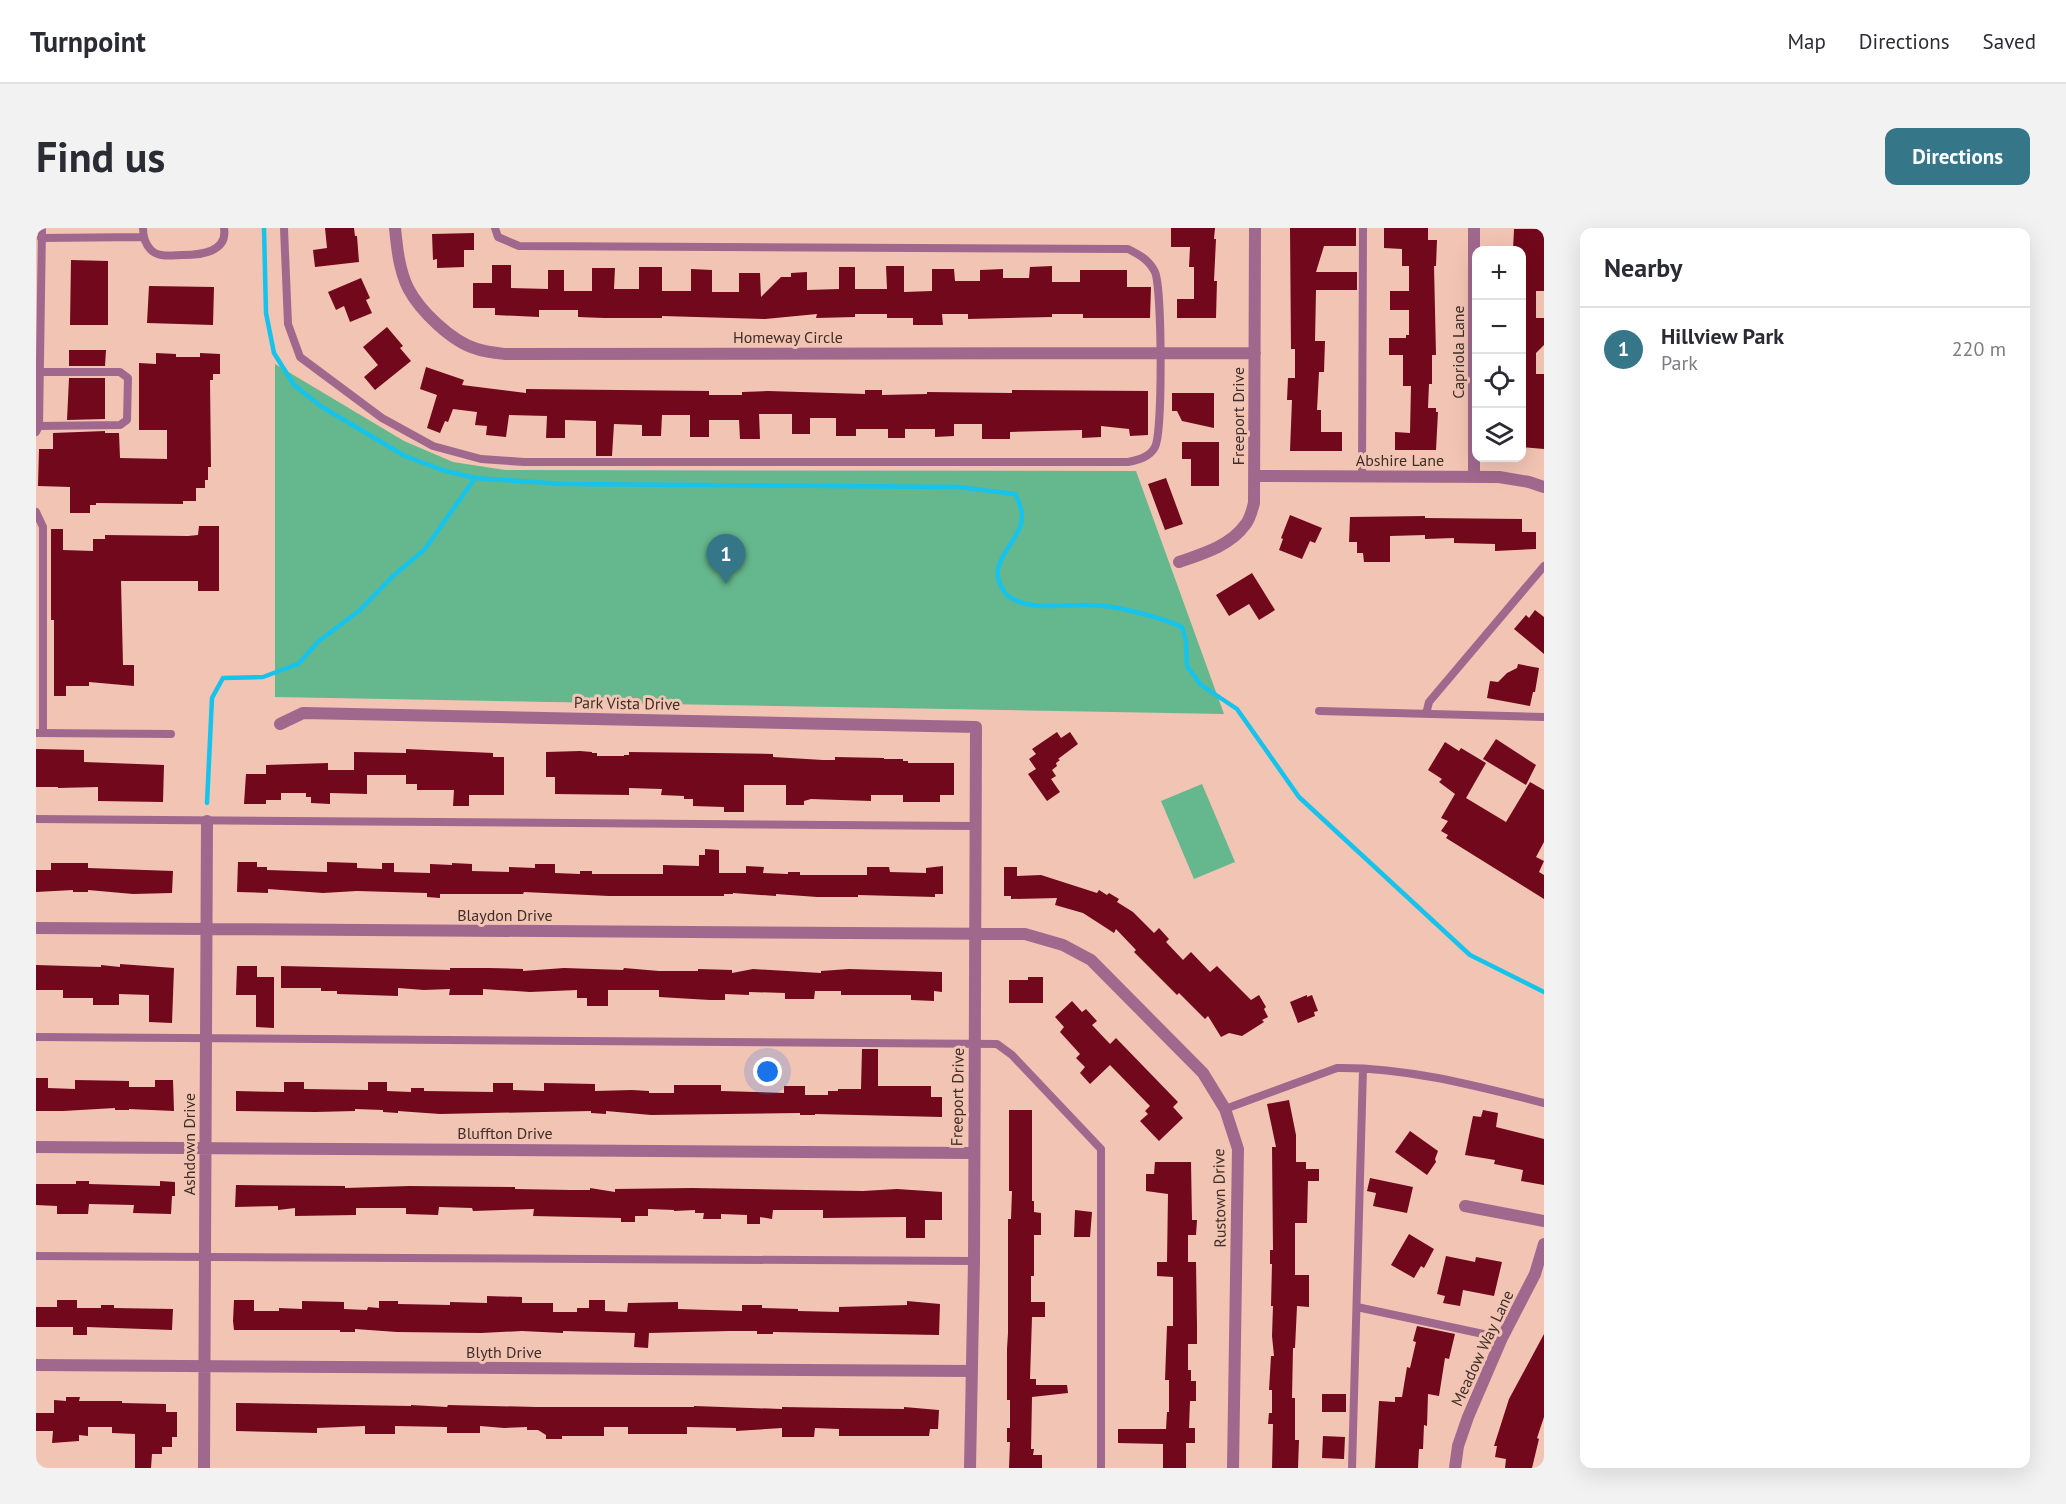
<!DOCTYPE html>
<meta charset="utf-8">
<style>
:root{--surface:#fff;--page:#f2f2f3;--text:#2b2b33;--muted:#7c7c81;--line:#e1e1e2;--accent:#357689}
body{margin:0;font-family:"PT Sans",sans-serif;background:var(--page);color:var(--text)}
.controls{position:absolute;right:18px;top:18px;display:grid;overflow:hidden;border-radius:12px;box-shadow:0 6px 24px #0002}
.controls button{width:54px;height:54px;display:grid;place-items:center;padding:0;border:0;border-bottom:2px solid var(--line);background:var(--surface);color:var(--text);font:30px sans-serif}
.you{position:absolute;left:732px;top:844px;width:21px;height:21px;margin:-15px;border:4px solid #fff;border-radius:50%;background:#1a73e8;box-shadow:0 0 0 9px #1a73e833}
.badge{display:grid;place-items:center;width:39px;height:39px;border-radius:50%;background:var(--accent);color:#fff;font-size:20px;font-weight:700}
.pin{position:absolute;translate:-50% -50px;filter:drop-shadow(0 2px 3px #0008)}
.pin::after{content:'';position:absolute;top:32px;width:21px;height:18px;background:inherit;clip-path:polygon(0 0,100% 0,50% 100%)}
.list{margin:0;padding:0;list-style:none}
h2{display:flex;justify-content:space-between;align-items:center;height:78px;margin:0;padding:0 24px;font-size:26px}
h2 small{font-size:20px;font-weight:400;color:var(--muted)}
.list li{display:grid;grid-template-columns:39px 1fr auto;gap:18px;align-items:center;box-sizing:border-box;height:84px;padding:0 24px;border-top:2px solid var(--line)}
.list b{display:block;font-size:22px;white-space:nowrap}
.list p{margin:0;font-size:20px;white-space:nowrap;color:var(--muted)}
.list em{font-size:20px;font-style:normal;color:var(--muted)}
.icon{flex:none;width:33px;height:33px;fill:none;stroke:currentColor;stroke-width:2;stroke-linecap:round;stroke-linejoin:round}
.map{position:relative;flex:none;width:1508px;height:1240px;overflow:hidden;border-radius:12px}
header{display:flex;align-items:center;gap:36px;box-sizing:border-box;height:84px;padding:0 30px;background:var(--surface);border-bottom:2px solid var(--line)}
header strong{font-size:28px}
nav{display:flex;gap:33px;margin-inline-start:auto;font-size:21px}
.intro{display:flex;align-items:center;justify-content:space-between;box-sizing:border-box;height:144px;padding:0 36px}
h1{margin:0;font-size:42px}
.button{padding:15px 27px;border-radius:12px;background:var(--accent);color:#fff;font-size:21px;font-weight:700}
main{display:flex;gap:36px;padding:0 36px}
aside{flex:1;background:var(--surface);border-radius:12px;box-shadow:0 6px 24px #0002}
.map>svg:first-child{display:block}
.green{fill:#65b78d}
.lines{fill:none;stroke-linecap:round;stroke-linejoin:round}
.stream{stroke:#17c2eb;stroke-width:4.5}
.building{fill:#71081b}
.service{stroke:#a1688e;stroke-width:8}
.minor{stroke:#a1688e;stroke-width:12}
.labels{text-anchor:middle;stroke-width:6;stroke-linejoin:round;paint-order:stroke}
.street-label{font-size:16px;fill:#3f2e27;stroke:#f2c4b4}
</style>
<header>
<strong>Turnpoint</strong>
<nav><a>Map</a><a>Directions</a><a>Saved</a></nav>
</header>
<div class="intro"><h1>Find us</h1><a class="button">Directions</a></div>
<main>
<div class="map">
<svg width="1508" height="1240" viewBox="0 0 1508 1240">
<rect width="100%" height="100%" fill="#f2c4b4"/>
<path class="green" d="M239,136L368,213L417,234L469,242L1100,243L1188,486L239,469Z
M1166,556L1199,634L1158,651L1125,573Z"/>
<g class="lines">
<path class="stream" d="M228,0L230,85L238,125L258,157L286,179L369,228L406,242L439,250L527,256L922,259L979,266C984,275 988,285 985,296C980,315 952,336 965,358C969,365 970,368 977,371C1000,383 1029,376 1054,377C1078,377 1124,389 1146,399L1150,413L1151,438L1165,457L1201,481L1263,569L1434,727L1508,764
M171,575L176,470L187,450L227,449L262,436L283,413L323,383L357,348L389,321L439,250"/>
</g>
<path class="building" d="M289,0H318L319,8H321L323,34L279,39L277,22L291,20Z
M1135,0H1179L1178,11H1180L1178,53H1181L1180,90H1141V71H1158V39H1153L1154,19H1135Z
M1254,0H1320V18H1288L1280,44H1321V62H1280L1279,113H1289L1288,144H1283L1281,182H1285V204H1306V223H1254L1256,172H1251L1252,150H1259V121H1255Z
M1348,0H1392V12H1401L1400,38H1398L1400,127H1396V156H1393L1392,180H1400V184H1402L1400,222H1359V204L1374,205L1375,158H1367V127H1353V110H1370V107H1373V82H1354V63H1373V38H1366V21L1348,20Z
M1478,1H1508V63H1500V90H1508V117L1500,125V146H1508V221L1485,219V22H1477Z
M438,5V22H428V39L401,40V31L397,32L396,6Z
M35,32L72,33V97H34Z
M456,37H475V60L512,61V42H528V63H556V40H579L578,61H603V39H626V63H655V41L676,42V64H703V45H724L725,69L745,49H755V45L771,44V62L803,61V39H819V61H851L850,38H868V64L896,63V41H918L919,53H944V42L967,41V50H993L994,39L1016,38V54H1044V42H1091V59H1115L1114,90H1047V86H1016V89L932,91V86H906L907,97H877V90H851V86H819V89L780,90L781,86L729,91L626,88V90H568L542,89V82H503V89L459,87V80H437V55H456Z
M325,50L334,70L330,72L336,85L314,94L308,78L300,82L292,64Z
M113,58L178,59L177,97L111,95Z
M351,99L367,118L364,120L375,133L339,162L328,149L342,137L327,119Z
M33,122H70L69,138H33Z
M120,125L140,126V129H164V125L184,126V146H177V152H174L175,239H172V252H169V260H160V273H147V276L60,275V277H54V285H34V259L2,258L3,221H17V205L69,203V205H83L84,230L131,231V202H103V135L120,136Z
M390,139L428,152L426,157L490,165V161L673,163V167H706V164L732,163L829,166V162H846V167L891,166V164L976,165V162L1112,163V207L1094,208L1093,201L1065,198V209L1046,210V202L974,204V211H946V196H918V208L899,209V201H869V210H852V201H820V208H800V190H774V206H756V186H723L724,211H704L703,192H673V209H654V187H626L625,208H606V197L578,196L576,228H560V193L529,192V210H510L511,188L473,187L470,209L450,207L451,198L439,197L441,184L417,181L412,194L409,193L404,205L391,200L401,167L384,161Z
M33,150H69V191L31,192Z
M1136,165H1178V200L1146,193L1141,183H1136Z
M1146,214H1183V258H1155V231H1146Z
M1130,250L1147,296L1129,302L1112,256Z
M1254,287L1286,300L1279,315L1274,313L1266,331L1243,322L1247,311L1245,310Z
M1389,288V290L1486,291V304H1500V321L1459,323V316L1418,315V310L1389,311V307L1354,308V334H1328L1327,325H1321V314H1313L1314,289Z
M163,298H183V363H162V353H85L87,437H98V458L53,454V458H30V468H18V392H15V301H27V322L57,323V311H69V307L152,308L162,307Z
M1216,345L1239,382L1223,392L1213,376L1193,388L1180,367Z
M1499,382L1508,389V426L1478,401L1490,387L1493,390Z
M1482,436L1503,440L1499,464H1497L1494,478L1451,470L1454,453L1462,454L1471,445L1481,440Z
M1021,504L1025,510L1034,504L1042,516L1022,531L1024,532L1020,535L1021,538L1016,542L1020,548L1015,551L1024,564L1011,573L992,546L1000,541L993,531L1000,526L996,521Z
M1460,511L1500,537L1490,557L1447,531Z
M1409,514L1423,523L1425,520L1450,535L1430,570L1470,594L1494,554L1508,562V614L1500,629L1508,633L1503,644L1508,647V671L1410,610L1412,607L1405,603L1412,593L1405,590L1419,566L1403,554L1406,551L1392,542Z
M0,521L48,522V534L128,537L127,574L62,573V559L22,560V559H0Z
M370,521L457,525V529H468V567H433V578H417L418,562H381V556H370V547H331V566L294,565V576L275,575V569H270V565H245V572H230V576H208L210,546H230V537L292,535V542H318V524L370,525Z
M544,523L556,524V525H561V528H588V527H593V524L677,525L737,526V529L787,532H799V529L848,530V531H867V533H872V535H918V567H904V574H867V567H835V573L775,571L768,573V577H750V557H708V584H688V579L657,578V571H648V568L625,567L626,561L593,560V567L519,566V549H510V524Z
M669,621L683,622V645H710V638L728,639L727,645L752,646V644H764V647H831V639H853L854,644L890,645V640L907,638V666H899V669L822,667V669H781L740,666V668L697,665V666H688V668H573L488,664L487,666H404V670L391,669V665L321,663L287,665L232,661V665L201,664L202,634H221V639H231V642L291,644V634L321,635V640L346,641V635H358V644L394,645V636L416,637V635L436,636V643L473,644V639L499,640V636H519V645L544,646V643H556V646H627V637L663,638V627H669Z
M15,635H52V640L137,643L136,665L97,666L52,662V664H37V662L0,664V642H15Z
M968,639H981V648L1005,647L1061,665L1063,662L1071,667L1073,665L1083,671L1081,674L1097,684L1118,705L1123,700L1133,711L1130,714L1147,732L1155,724L1174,744L1181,738L1215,772L1223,767L1230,779L1228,781L1232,789L1226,792L1228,794L1206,808L1193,805L1185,809L1172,788L1169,791L1143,765L1141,767L1098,724L1100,722L1080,701L1078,705L1047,685L1019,677L1021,670L975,671V668H968Z
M84,736L138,740L136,795L113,794V767L83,766V777H57V770H27V762H0V737L65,739V737L84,739Z
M201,738H221V749H238V800L220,799V767H200Z
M245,738L414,742V740H453L487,741V743L528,740L587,742L588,740L623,743H662V741L696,742V745L717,741L785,745V743L813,741L906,744V764L898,763V773L875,772V767H805V763H779L778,771H749V765L713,764V767L689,766V772H674L623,769V762H572V778H551V770H541V762L494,764L447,761V767H413L414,761L388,762L362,760V768L301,766V763H285V760H245Z
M992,749H1007V775H973V752H992Z
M1271,767V769L1276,767L1282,783L1278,784L1279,788L1262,795L1254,774Z
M1036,773L1046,784L1050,781L1061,793L1056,797L1074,816L1080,810L1142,874L1137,879L1147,890L1123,913L1104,893L1112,886L1109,883L1114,878L1074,837L1054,856L1044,845L1049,839L1040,830L1044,826L1024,804L1028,799L1019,789Z
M826,821H842V858H895V869H906V889L779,886V887H764V885L615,887L570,883V886L555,885V883L404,886L362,883V885L347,884V882L319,881V883L279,884L200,883V863L248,864V854H268V861L332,862V854H351V863L375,864V860H388V863L457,864V855H477V862L508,863V855L559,856V863L596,862L613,863V865H638V857H685V863L748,865V858H769V867H792V863H802V861H825Z
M0,850H12V860L39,861V852L93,853V859H119V852H137L138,883L93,881V882H79V880L27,883H0Z
M1253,872L1260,907V934H1270V941H1283V953H1272L1271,995H1259V1047H1273V1079L1261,1078L1259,1120H1257L1256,1170H1259V1212H1263L1262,1240H1236L1237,1196H1232L1233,1185H1236V1162H1233L1235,1128H1238L1236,1108L1237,1078H1235L1236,1036H1234V1022H1237L1236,919H1240L1231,876Z
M973,882H996V973H998V984L1005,985V1007H998V1048H995V1074H1009V1089H996L994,1151H1000V1157H1031L1032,1165L996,1169L995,1221H998L997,1227H1006V1240H973L974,1214H971V1200H974V1172H971V1121L972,1105V991H975L976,963H973Z
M1447,882L1462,885L1460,899L1508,911V957L1485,953L1487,942L1458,936L1459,932L1429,927L1437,888L1445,889Z
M1374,903L1402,923L1399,931L1400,934L1391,947L1359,924Z
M1119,934H1155L1156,992H1161L1160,1007H1152V1034H1160L1161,1098V1116H1152V1142H1155V1153H1160V1173H1154L1153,1200H1159V1215H1150V1240H1127V1216L1082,1215V1201H1130L1131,1184H1133V1152H1129L1131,1098H1137V1049L1121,1048V1034H1131L1132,966L1110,963V946H1118Z
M1334,950L1377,959L1371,985L1337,978L1340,965L1331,963Z
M40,953H53V956L124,958V953L139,954V968H136L135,986L97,985L98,977L53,976L52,986H21V978L0,977V956H40Z
M200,957L309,958V960L373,958L479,959V961L535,962H554V960L579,964V961L656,960L827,963L861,961L906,964V992H889V1010H870V989L787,990V982H737L736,991L724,989V996H711V987L685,986V991H667L668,985H659V982L638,983V982L612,981V988H599V994H585V990L497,988L498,981L437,983L436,980L403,979L402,987L370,986V980H320V987L259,988V980L242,982V978L199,979Z
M1039,982L1056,984L1054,1009H1038Z
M1373,1006L1398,1021L1388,1040L1385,1038L1378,1050L1355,1037Z
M1410,1028L1439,1034L1440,1029L1466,1034L1458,1068L1427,1062L1424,1078L1407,1075L1409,1068L1401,1066Z
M451,1068L486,1069V1075H517V1084H541V1080H553V1072H569V1083L591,1084L592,1075L642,1074V1081L706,1083V1077H726V1080L762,1081V1083L803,1084V1079L871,1077V1073L904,1076L903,1107L737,1104V1106H721V1103H693L613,1105L612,1120L598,1119L599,1105L527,1103V1105L486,1103L445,1105L361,1104L319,1101V1104H304V1102H198L197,1093L198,1072H218V1083H243V1080L266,1081V1073L308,1074V1081L331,1082L332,1079L343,1080V1073H362V1076L414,1077V1074L451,1075Z
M21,1072H41V1080H65V1077H78V1080L137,1081L136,1102L51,1099V1107H37V1099H0V1079H21Z
M1381,1098L1419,1106L1413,1131L1409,1130L1403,1168L1392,1166L1391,1198L1388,1197L1387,1221H1383L1382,1240H1339L1343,1173L1359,1174V1169H1366L1371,1139L1374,1140L1380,1114L1377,1113Z
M1508,1106V1189L1501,1210L1503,1211L1496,1240H1469L1470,1231L1459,1229L1461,1218H1458L1473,1171Z
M1286,1166H1310V1184H1286Z
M30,1169H44L43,1173H86V1175L130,1176V1184H141V1209H136V1219H126V1226H116L115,1240H99V1206L76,1205V1199H52V1208L43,1207V1213L16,1215L17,1203H0V1185H18V1172L30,1173Z
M200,1175L375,1178V1177L411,1179L412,1177L500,1179H658V1178L746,1181V1179L868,1181V1179L903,1182L902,1201H894L893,1208H803V1201L779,1200L778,1209H746V1200L700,1203V1200L651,1199V1206H592V1199H568V1208H526V1211H510V1207L502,1202H491V1199L468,1200L444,1198V1205H411V1199L359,1198V1206H329V1198L281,1200V1205L200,1203Z
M1287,1208L1309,1209L1308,1231L1286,1230Z"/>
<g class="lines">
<path class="service" d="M107,0C107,8 109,16 115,22C123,30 137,27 147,27C165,27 192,24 188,0
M248,0L252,96L264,129L346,190L397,218L445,231L488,234H1092C1102,232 1114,229 1119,219C1127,204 1126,61 1119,44C1113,32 1104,27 1092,21L483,18L462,9L459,0
M5,10L107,9
M3,198L84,197L91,192L92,150L84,144H4
M0,204L3,198L6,0
M1326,249L1327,0
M0,284L7,299V505
M1283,483L1508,489
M1390,486L1393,474L1508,338
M0,505L135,506
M0,591L938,598
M0,809L961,816L976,827L1065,921V1240
M1189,881L1301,840C1370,839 1441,858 1508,875
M0,1028L938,1033
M1321,1079L1466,1110
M1316,1240L1327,841"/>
<path class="minor" d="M359,0C361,20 363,41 372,60C384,83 416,114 441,121C450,124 460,125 469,126L1219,125
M1438,0V249
M1219,248L1463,249L1493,254L1508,259
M1143,334C1166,326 1194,318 1209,297C1214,292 1216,282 1218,275L1219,0
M244,496L267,485L940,499L938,1033L934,1240
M0,700L989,706L1027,717L1055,732L1167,845L1189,881L1202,921L1197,1240
M0,919L937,925
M1429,978L1508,993
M0,1137L936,1143
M168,1240L171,593
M1419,1240L1422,1218L1432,1189L1466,1110L1499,1046L1508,1016"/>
</g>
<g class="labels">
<g class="street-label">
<text x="752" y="115">Homeway Circle</text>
<text transform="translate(1422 124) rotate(-90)" y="6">Capriola Lane</text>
<text transform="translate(1202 188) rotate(-90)" y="6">Freeport Drive</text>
<text x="1364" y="238">Abshire Lane</text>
<text transform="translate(591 475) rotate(1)" y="6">Park Vista Drive</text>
<text x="469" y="693">Blaydon Drive</text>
<text transform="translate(921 869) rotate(-89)" y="6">Freeport Drive</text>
<text x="469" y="911">Bluffton Drive</text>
<text transform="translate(153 916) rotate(-90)" y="6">Ashdown Drive</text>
<text transform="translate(1183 970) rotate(-91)" y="6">Rustown Drive</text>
<text transform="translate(1446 1120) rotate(-65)" y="6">Meadow Way Lane</text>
<text x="468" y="1130">Blyth Drive</text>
</g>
</g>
</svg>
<div class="controls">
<button>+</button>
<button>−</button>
<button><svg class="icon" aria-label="locate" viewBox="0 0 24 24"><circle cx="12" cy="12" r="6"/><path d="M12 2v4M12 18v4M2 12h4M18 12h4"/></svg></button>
<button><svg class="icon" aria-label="layers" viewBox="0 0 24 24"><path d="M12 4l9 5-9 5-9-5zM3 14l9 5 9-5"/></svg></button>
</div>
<div class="you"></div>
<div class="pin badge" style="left:690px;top:356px">1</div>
</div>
<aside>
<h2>Nearby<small></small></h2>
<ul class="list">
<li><span class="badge">1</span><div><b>Hillview Park</b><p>Park</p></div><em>220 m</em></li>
</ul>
</aside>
</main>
